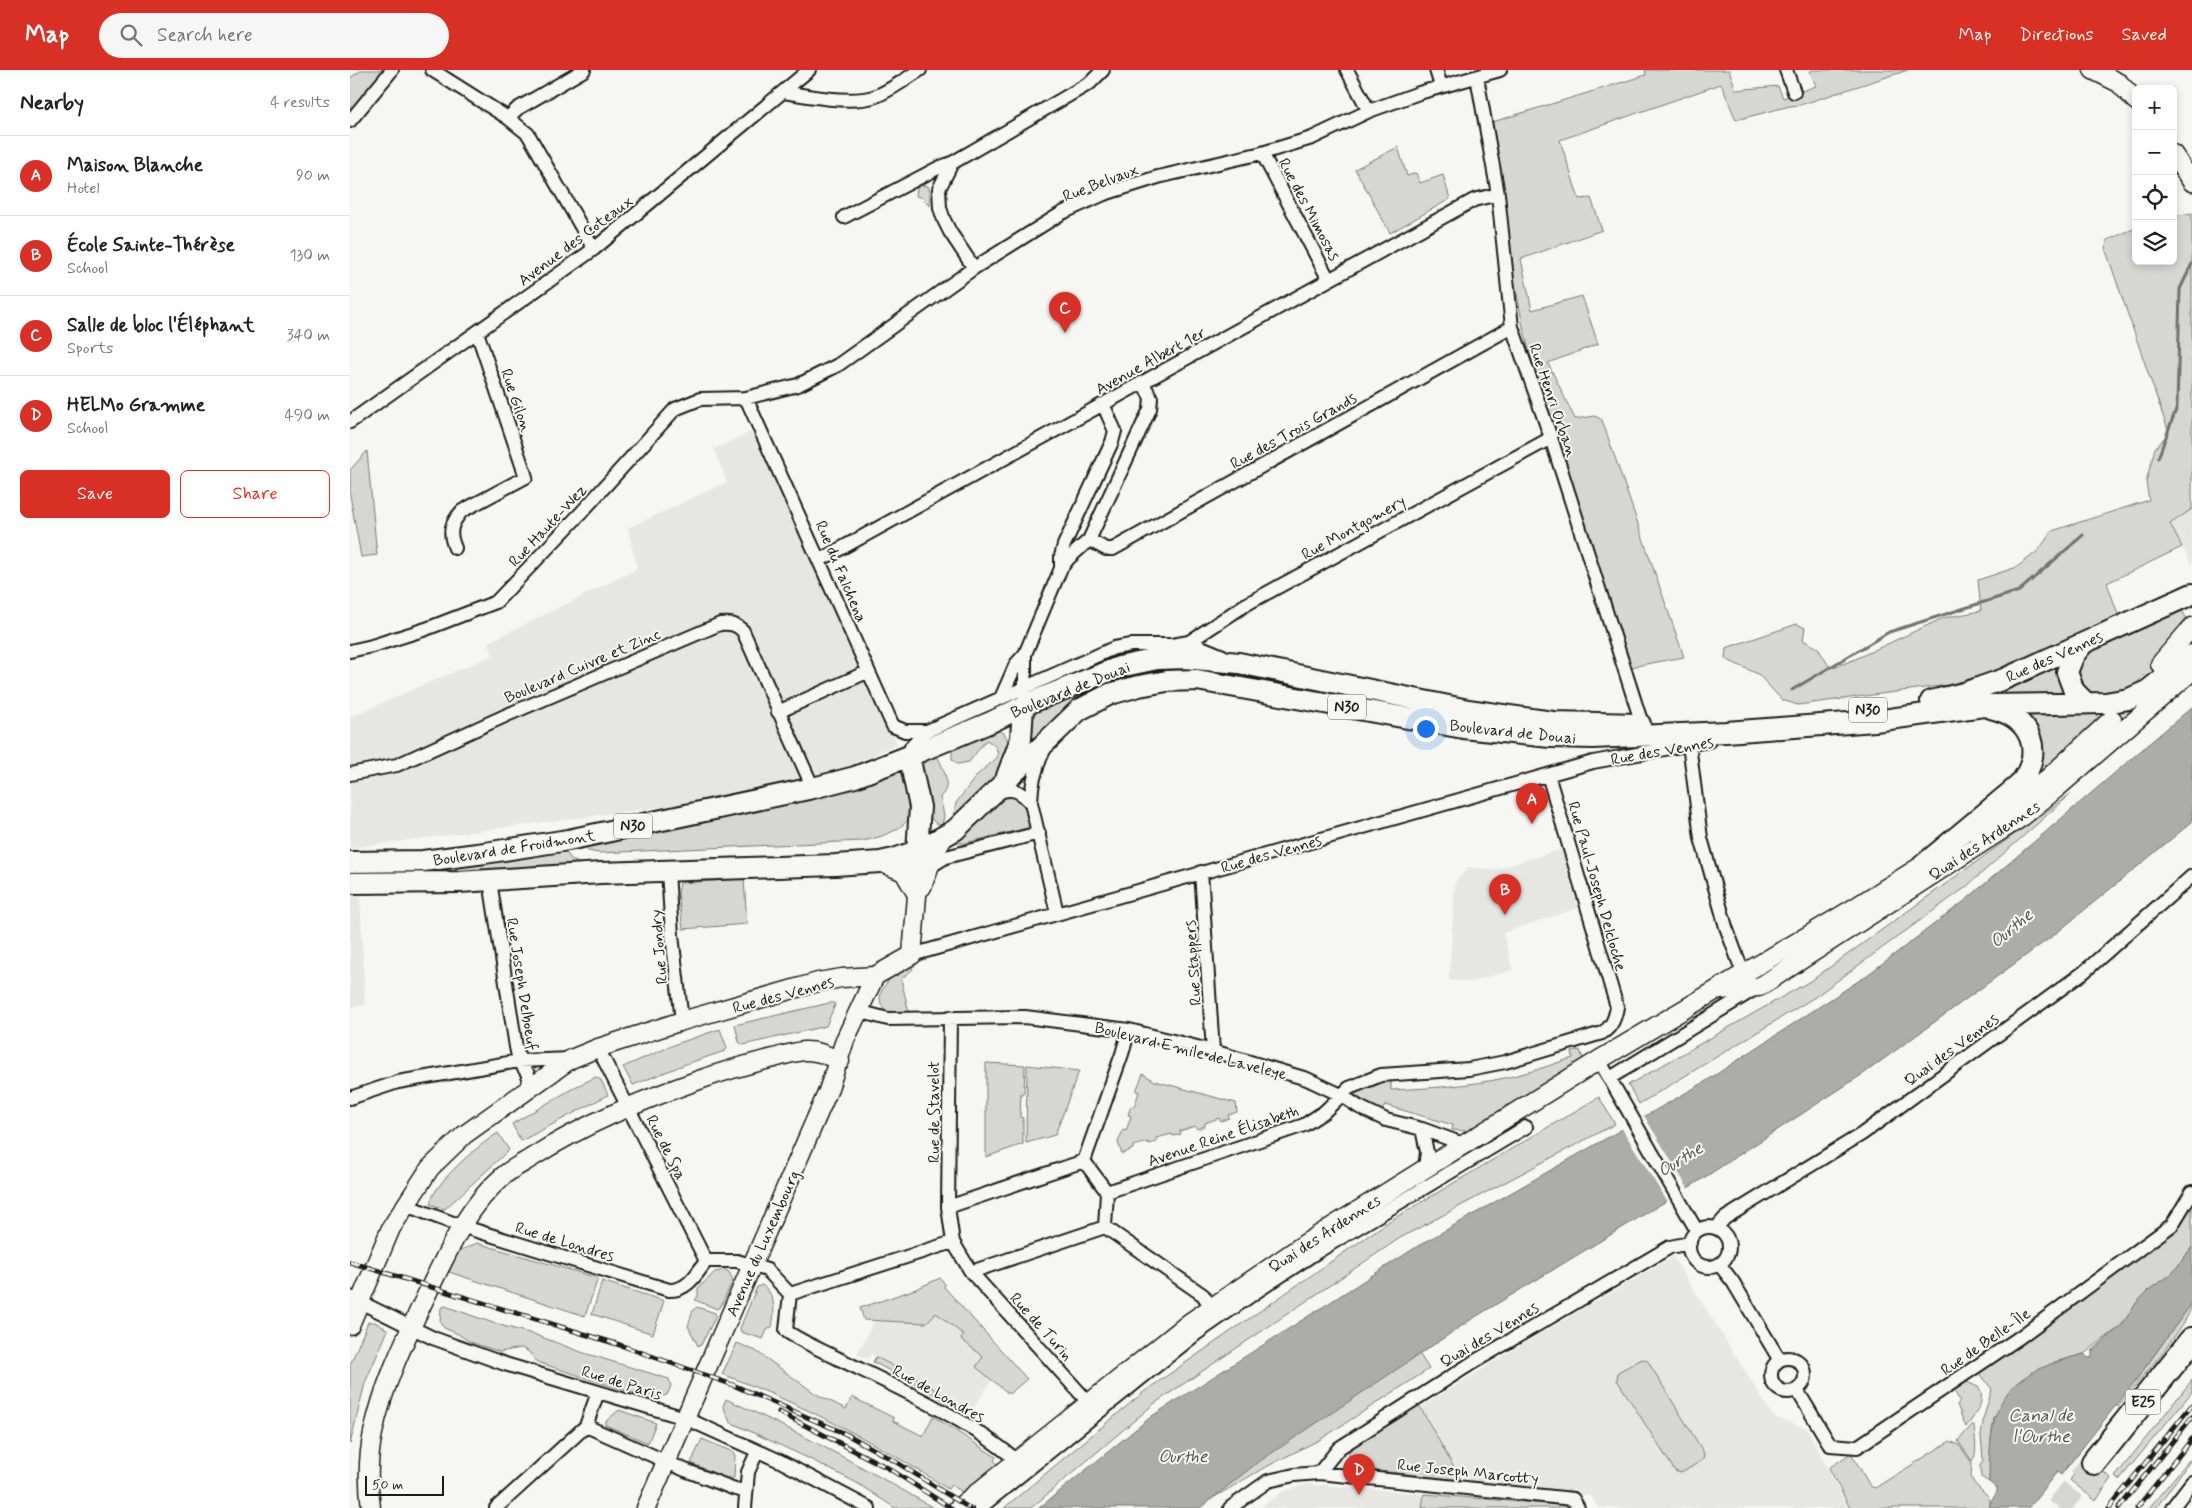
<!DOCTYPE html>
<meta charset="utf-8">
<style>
:root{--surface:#fff;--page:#f6f6f6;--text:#202124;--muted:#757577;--line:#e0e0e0;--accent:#d93025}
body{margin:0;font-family:Mynerve,sans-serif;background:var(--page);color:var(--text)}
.controls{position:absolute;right:15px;top:15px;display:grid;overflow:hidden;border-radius:8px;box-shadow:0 2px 8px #0003}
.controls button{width:45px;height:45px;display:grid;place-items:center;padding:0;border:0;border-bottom:1px solid var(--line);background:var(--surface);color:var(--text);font:25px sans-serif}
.scale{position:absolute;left:15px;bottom:12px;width:79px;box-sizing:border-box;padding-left:5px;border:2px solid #1c1c1c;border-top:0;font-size:14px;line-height:18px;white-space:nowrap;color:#1c1c1c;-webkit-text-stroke:4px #f6f6f2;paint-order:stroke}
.you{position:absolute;left:1075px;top:658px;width:18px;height:18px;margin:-12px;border:4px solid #fff;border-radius:50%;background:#1a73e8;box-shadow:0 0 0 8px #1a73e833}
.badge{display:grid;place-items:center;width:32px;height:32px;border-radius:50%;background:var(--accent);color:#fff;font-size:16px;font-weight:700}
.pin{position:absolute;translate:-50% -41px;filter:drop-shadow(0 1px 2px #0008)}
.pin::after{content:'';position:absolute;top:26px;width:18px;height:15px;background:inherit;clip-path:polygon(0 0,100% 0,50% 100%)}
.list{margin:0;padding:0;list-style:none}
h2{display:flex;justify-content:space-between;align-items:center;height:65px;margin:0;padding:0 20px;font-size:21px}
h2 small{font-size:16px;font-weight:400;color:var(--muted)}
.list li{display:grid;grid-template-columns:32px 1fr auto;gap:15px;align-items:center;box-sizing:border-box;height:80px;padding:0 20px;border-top:1px solid var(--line)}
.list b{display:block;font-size:19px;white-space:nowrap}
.list p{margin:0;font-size:16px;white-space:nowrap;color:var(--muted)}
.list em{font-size:16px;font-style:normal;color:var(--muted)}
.actions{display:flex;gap:10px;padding:15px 20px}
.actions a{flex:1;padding:11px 0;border:1px solid var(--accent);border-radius:8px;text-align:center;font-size:18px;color:var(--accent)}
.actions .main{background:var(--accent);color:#fff}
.icon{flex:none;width:28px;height:28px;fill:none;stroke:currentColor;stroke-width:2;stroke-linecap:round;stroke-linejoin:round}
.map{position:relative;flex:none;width:1842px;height:1438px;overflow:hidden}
header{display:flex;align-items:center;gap:30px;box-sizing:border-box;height:70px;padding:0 25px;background:var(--accent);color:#fff}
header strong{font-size:24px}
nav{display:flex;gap:28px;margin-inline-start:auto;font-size:18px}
.search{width:350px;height:45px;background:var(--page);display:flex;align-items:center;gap:12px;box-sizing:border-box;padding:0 18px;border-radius:28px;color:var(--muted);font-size:19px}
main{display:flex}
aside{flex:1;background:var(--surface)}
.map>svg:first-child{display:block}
.built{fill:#e6e6e2}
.green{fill:#d6d6d2;stroke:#797977}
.water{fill:#acaca9;stroke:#727271}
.pier{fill:#f6f6f2}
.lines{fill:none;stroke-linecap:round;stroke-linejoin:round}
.stream{stroke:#727271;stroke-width:3}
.secondary-tunnel{stroke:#d5d5d2;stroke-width:18;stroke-dasharray:18 9;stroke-linecap:butt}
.highway-tunnel{stroke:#d5d5d2;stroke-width:24;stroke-dasharray:24 12;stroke-linecap:butt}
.street-casing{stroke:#1c1c1c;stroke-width:16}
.secondary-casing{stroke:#1c1c1c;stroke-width:21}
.primary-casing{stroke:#1c1c1c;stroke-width:24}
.highway-casing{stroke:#1c1c1c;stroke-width:28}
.street{stroke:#f6f6f2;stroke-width:12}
.secondary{stroke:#f6f6f2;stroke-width:18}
.primary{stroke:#f6f6f2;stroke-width:20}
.highway{stroke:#f6f6f2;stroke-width:24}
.rail-casing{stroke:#1c1c1c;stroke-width:5}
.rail{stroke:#f6f6f2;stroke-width:3;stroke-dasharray:9;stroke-linecap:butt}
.labels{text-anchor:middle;stroke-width:4;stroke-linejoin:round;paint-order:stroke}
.shield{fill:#f6f6f2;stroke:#5d5d5c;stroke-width:1}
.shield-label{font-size:15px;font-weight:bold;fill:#1c1c1c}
.street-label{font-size:16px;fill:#1c1c1c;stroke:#f6f6f2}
.water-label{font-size:18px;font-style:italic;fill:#565654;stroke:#f6f6f2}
</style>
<header>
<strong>Map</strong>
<div class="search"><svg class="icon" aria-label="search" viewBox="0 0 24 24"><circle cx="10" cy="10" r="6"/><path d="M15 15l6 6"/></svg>Search here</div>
<nav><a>Map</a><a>Directions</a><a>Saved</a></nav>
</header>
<main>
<aside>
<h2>Nearby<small>4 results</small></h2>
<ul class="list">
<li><span class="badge">A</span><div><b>Maison Blanche</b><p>Hotel</p></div><em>90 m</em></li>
<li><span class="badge">B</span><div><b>École Sainte-Thérèse</b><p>School</p></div><em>130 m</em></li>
<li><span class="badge">C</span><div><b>Salle de bloc l'Éléphant</b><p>Sports</p></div><em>340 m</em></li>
<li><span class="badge">D</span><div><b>HELMo Gramme</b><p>School</p></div><em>490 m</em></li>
</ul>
<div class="actions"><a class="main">Save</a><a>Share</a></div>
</aside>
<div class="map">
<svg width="1842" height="1438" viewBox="0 0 1842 1438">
<rect width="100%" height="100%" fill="#f6f6f2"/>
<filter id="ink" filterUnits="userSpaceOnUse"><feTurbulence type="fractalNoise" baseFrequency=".02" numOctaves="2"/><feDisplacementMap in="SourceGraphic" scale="10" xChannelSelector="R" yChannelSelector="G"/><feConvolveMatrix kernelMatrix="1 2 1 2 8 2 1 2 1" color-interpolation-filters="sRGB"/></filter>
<g filter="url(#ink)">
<path class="built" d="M405,360L547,674L476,708L387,727L0,778V647L143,585L139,572L287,499L278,458L377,412L364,379Z
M1842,439V496L1820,454Z
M1212,779L1228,838L1153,863L1163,900L1120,912L1099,910L1105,812L1119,797L1144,800Z
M10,826L15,935L0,937V827Z
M1323,1187L1424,1347L1457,1358L1498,1438H1248L1242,1426L1111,1410L1071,1337L1184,1267Z
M586,1243L614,1265L611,1269L633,1287L642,1310L619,1345L604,1336L606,1332L551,1300L521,1284L518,1289L507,1284L525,1250L576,1253Z
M959,1414L1221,1436L1222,1438H909L934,1421Z"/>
<path class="green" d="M12,0H34L0,40V8Z
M1295,0H1379L1386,20L1428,16L1433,28L1466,16L1460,1L1463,0H1558L1450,35L1440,36L1386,50L1371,14L1210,70L1229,129L1241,128L1252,160L1171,189L1182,240L1232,226L1248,274L1198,293L1225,349L1245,346L1252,350L1334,587L1275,598L1202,368L1173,257L1136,54L1296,5Z
M1048,77L1057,106L1066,103L1070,113L1093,105L1100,129L1040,163L1005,99Z
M571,115L578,116L580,121V136L571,127L566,126L567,118Z
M1842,143V439L1820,454L1832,477L1757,513L1774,561L1825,539L1833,542L1839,554L1777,624L1737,631L1751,652L1670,722L1687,693L1640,625L1649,618L1626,608L1597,615L1448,635L1432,630L1408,604L1375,589L1376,578L1447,554L1455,558L1453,570L1468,578L1480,598L1501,591L1593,548L1631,541L1628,510L1667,497L1688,481L1702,461L1799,430L1796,412L1805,378L1819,363L1756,181L1757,170L1786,158V191H1823V146Z
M17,381L27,485L11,487L0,425V400Z
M850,593L1145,648L785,608L678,683L679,638L779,598Z
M642,657L654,663L660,674L655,696L622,730L608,751L604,744L606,733L627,705L647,688C649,678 644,674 636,670L619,692L607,694L602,689V680L615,674Z
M587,685C593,699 603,716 590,727L594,745L592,756C569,748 573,717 571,698L575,691Z
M553,695C556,708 562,724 562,738C561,759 529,768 512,771L249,783L238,781L230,774Z
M1722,723L1616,817L1465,927L1289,1034L1278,1015L1462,910Z
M663,724L675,735L680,753L677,758L615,773H608L607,768L651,726Z
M215,781L222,790L235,796L40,806L39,797Z
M394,809L397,854L333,859L328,823L330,813Z
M560,894L563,899L551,909L559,943C553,943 544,945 539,943C535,942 532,937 531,934C525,918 548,901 560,894Z
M479,933H484L485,935L476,956L393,975L389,972L385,955Z
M370,959L377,978L375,981L336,994L283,1015L273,997L326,974Z
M1230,980L1233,989L1117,1061L1102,1060L1103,1055L1035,1035L1032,1042L1018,1035L1005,1025V1022L1041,1010V1020C1086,1018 1132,1015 1175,1003C1192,999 1207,992 1223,988L1222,982Z
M636,993L675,995L674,1023H671L670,1047L673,1048V1074L636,1087Z
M677,995L729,1001L705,1065L676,1073Z
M793,1004L805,1011L886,1033L887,1042L878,1045L879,1048L871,1051L869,1048L855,1053V1056L847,1059L845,1056L830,1061L831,1064L823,1066L822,1064L806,1068L807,1072L799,1074L798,1072L783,1076V1079L772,1084L768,1072L773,1060L776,1061L781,1046L778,1045L781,1036L784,1037L789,1022L786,1021Z
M246,1007L251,1010L258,1025L171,1071L162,1054L225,1017Z
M1249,1027L1265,1054L1050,1168L805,1333L681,1438H654L795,1321L1038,1152Z
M148,1063L159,1080L95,1139L80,1134C84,1112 130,1074 148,1063Z
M1842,1132V1177L1822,1204L1800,1219L1787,1232L1771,1256L1734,1284L1704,1292L1644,1347L1641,1369L1639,1412L1631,1407L1630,1396L1633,1390L1631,1366L1634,1346L1642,1319L1628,1301Z
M127,1173L248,1208L235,1246L99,1202L109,1181Z
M375,1200L379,1202L383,1210L371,1236L367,1239L345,1230L348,1226V1218L365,1202Z
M590,1208L595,1214L594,1217L604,1228L677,1309L659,1324L626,1297L633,1287L611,1269L614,1265L586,1243L576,1253L514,1250L510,1238L566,1219Z
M252,1211L314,1231L303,1264L242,1244Z
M412,1215C426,1224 425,1242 422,1257L417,1260L413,1269L391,1262L390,1258L407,1217Z
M1842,1233C1842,1252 1782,1319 1767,1337L1765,1335L1789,1306Z
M95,1236L146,1254L186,1265L231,1282L319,1309L321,1316L317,1325L308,1327L283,1323L187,1292L178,1281L171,1278L150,1282L120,1272L108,1264L94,1258L90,1252L91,1238Z
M347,1237L365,1243L366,1246L351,1275L348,1276L338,1256L343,1240Z
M18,1252H25L38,1260L15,1313L0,1374V1295Z
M387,1273L406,1281L466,1324L496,1339L502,1327L544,1348L543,1351L573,1366L583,1346L646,1387L644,1390L647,1394L613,1422L601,1415L598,1419C527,1372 451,1334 372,1304Z
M1067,1280L1079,1299L971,1369L912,1399L846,1438L958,1351Z
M526,1287L551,1300L548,1305L523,1292Z
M1292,1289L1297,1290L1354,1383L1353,1390L1331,1403L1325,1401L1267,1310L1268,1302Z
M565,1308L606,1332L604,1336L562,1312Z
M1842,1310V1322L1769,1410L1765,1407Z
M1617,1312L1628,1317C1638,1330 1624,1346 1616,1357L1607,1335L1610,1331L1604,1321Z
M376,1329C447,1361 515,1398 582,1437L545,1438L507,1413L460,1389L380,1352L373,1336Z
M1069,1335L1111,1410L1011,1399L1003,1396L998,1389L1000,1378L1012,1368Z
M269,1340L306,1353L298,1373L255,1355V1352Z
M1622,1355H1624C1624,1367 1629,1382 1622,1391L1608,1371Z
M352,1369L383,1382L385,1385L384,1408H375L341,1393Z
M1600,1371L1609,1375L1622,1393L1621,1407L1624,1413L1640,1429V1438H1500L1479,1398L1501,1383L1520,1416L1525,1418Z
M1736,1388L1761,1408L1746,1431L1720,1410Z
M1839,1390L1840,1391L1806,1438H1799Z
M1074,1424L1221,1436L1222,1438H1072Z"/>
<path class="water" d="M1842,637V752L1704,865L1516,1002L1346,1113L1122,1249L907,1393L850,1438H689L802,1346L1068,1176L1353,1013L1516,906L1617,829Z
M1842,1177V1233L1789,1306L1711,1405L1707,1402L1678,1438H1640V1433L1647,1422V1418L1639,1412C1639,1330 1652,1305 1734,1284L1738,1288L1742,1287V1281L1771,1256L1787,1232L1800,1219L1822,1204Z"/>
<path class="pier" d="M1293,1044L1339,1120L1318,1133L1271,1057Z"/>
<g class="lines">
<path class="stream" d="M1808,388L1827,337L1830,219L1842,194
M1442,620L1539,562L1669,521L1733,465"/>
<path class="secondary-tunnel" d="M1762,649L1810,594"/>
<path class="highway-tunnel" d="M1708,1438L1744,1392"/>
<g class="street-casing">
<path id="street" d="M82,0L158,48L178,64L244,179
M997,0L1019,41
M1086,0L1091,16
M1436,0L1444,22
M1127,7L1148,124L1162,257L1201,368L1292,654
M433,22C456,26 501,34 523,27C539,22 555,9 570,0
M158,48L167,39L234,0
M0,51L42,0
M912,83L979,210
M494,147L588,98L602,93
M624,198L600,162L594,150L590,138L589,119L602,93L740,13L753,0
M396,328L543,656L555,661H577
M0,352L244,179L459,0
M739,470L756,479H763L1162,257
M105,478C98,462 101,453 112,441L176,407L127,262
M470,490L1124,130L1148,124
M711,497V486L714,475L762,372L765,361L753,334
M0,581L22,576L76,559L146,532L230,444L325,339L350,329L396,328L448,315L488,295L624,198L712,143L754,124L808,107L912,83L962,68L1019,41L1069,23L1150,0
M675,584V623
M835,588L839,572L895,535L1201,368
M651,628L666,594L675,584L711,498L719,488L739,470L800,339L801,328L793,313
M428,642L517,602
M1339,674L1351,768L1376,857L1393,903
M559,686L561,677L577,661L764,578L781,575H822L839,572L873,586
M0,704L47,695L157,645L370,554C380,553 386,554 393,561L463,718
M645,724C661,716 670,720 681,733L707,843
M681,733C681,712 686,696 695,678
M578,798L596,787L689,763
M318,801L322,865L332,951
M851,802L863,981
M140,811L166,977L169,991L178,1004V1021
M562,885L1243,692L1359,671
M508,941L538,949L675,947L779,960L863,981L957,1009L991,1025L1009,1037L1036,1050L1072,1059L1113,1074
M600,947L598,1137L603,1172L621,1202L738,1332
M248,978L356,1191
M1249,990L1347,1161
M1260,1008L1405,919
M0,1028L48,1012L169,991L221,989
M1072,1059L1077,1082L1075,1097
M734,1091L772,984L779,960
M734,1091L757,1122L755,1157
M757,1122L954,1055L974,1042L999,1018L1031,1005L1119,999L1155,992L1252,963C1262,957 1265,948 1267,937L1198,705
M55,1135L111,1156L319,1220C337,1221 346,1205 356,1191
M598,1137L734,1091
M755,1157L853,1225L861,1237
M1339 1177a20 20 0 1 1 40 0a20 20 0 1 1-40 0Z
M1366,1158L1375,1148L1512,1064L1734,902L1842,806
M356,1191H387L417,1200L440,1224L436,1260L439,1263C455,1273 471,1280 487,1288C544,1316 618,1349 666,1390
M1369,1194L1383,1212L1429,1289
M621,1202L755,1157
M440,1224L603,1172
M0,1227L83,1268L155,1294L335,1348L430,1391L519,1438
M1421 1305a17 17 0 1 1 34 0a17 17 0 1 1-34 0Z
M1447,1320L1480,1375L1507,1377L1670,1267L1822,1155L1842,1122
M236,1356L335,1400L385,1419L395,1421
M969,1403L989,1378L1122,1293L1320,1177L1340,1173
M146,1438L236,1356L248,1322
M395,1438L398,1402L407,1382
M630,1438L846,1264L909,1220L967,1182L1176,1057
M880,1438L918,1411L944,1405L969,1403L1223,1429L1228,1438
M1822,1438L1842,1412"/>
</g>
<g class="secondary-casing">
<path id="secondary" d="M1743,0L1769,13L1786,31
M1823,84L1842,112
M1810,594L1842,557
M1625,761L1698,708L1762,649
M530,792L554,802L566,823
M572,817L584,784L595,765
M1369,920L1408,917L1414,914L1672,747L1707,718L1842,601
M0,1255L41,1158L80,1098L114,1065L221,989L248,978L332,951L468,912L492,908L525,906L562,885L567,826V781
M21,1438C18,1415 18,1386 23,1363C33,1315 55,1270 76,1226C97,1183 116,1138 153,1106C161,1099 172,1094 181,1088C234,1054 290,1031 349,1010C374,1001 398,994 424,988C434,985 444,982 454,981C467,980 478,986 490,991
M296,1438L478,1021L495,970L525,906
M608,1438L839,1253L956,1173L1249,990L1509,835L1584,788"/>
</g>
<g class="primary-casing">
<path id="primary" d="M1733,574L1724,585L1717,602L1724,621L1736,633
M1581,631L1614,623L1654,609L1842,524
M559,686L570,737L567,781
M657,706L671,669L673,637
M0,792L73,791L135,783L218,770L463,718L505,707L559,686L641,652L684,631L769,597L807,589L835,588L889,593L1118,640L1203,652L1290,654
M1573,795L1669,715C1695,682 1682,648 1641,638
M0,813L109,812L251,803L485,795L530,792L544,789L567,781L605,760L729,640L760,624L789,616L817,611L847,610L1113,658L1200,667L1243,668L1376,662L1525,651L1641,635L1755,633L1779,629L1797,621L1842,585"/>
</g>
<g class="highway-casing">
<path id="highway" d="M1744,1392L1842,1270"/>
</g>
<use href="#street" class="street"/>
<use href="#secondary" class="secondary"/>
<use href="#primary" class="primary"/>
<use href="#highway" class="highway"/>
<g class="rail-casing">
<path id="rail" d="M0,1192L270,1275L383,1315L496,1364L543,1390L619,1438
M429,1342L538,1398L601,1438
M1759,1438L1842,1335
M1769,1438L1842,1347
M1787,1438L1842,1369"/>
</g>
<use href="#rail" class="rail"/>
</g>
</g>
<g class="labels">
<g class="shield">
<rect x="978" y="624.5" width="38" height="25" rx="4"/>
<rect x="1499" y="627.5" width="38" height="25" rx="4"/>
<rect x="264" y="743.5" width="38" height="25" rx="4"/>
<rect x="1775.5" y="1319.5" width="35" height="25" rx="4"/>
</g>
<g class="shield-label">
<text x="997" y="642">N30</text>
<text x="1518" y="645">N30</text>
<text x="283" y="761">N30</text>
<text x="1793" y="1337">E25</text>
</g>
<g class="street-label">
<text transform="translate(750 112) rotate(-21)" y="6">Rue Belvaux</text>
<text transform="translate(960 139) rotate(62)" y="6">Rue des Mimosas</text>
<text transform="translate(225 170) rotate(-37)" y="6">Avenue des Coteaux</text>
<text transform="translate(800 290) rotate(-29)" y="6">Avenue Albert 1er</text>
<text transform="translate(167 330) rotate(71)" y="6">Rue Gilon</text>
<text transform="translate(1204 330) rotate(71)" y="6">Rue Henri Orban</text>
<text transform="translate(943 360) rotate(-29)" y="6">Rue des Trois Grands</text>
<text transform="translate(197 455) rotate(-47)" y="6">Rue Haute-Wez</text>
<text transform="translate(1003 457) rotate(-29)" y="6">Rue Montgomery</text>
<text transform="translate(492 501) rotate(67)" y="6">Rue du Falchena</text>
<text transform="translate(1704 586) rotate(-24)" y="6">Rue des Vennes</text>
<text transform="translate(232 595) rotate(-23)" y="6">Boulevard Cuivre et Zinc</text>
<text transform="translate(720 619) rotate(-22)" y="6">Boulevard de Douai</text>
<text transform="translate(1163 661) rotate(6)" y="6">Boulevard de Douai</text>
<text transform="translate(1312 680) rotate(-10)" y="6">Rue des Vennes</text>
<text transform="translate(1634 770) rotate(-34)" y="6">Quai des Ardennes</text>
<text transform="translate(164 777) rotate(-9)" y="6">Boulevard de Froidmont</text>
<text transform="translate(921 783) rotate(-16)" y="6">Rue des Vennes</text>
<text transform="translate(1248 816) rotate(74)" y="6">Rue Paul-Joseph Delcloche</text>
<text transform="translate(308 877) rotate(-95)" y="6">Rue Jondry</text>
<text transform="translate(842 893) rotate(-94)" y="6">Rue Stappers</text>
<text transform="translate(173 914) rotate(81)" y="6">Rue Joseph Delboeuf</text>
<text transform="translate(433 924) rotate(-15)" y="6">Rue des Vennes</text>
<text transform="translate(1601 979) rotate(-36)" y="6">Quai des Vennes</text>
<text transform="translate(841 980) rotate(14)" y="6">Boulevard Emile de Laveleye</text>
<text transform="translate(583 1042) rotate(-90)" y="6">Rue de Stavelot</text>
<text transform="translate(873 1065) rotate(-19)" y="6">Avenue Reine Élisabeth</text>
<text transform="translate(317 1077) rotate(63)" y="6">Rue de Spa</text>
<text transform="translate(974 1163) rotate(-33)" y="6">Quai des Ardennes</text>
<text transform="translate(215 1171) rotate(17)" y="6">Rue de Londres</text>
<text transform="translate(412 1173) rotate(-66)" y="6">Avenue du Luxembourg</text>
<text transform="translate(692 1256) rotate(48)" y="6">Rue de Turin</text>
<text transform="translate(1139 1264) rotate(-31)" y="6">Quai des Vennes</text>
<text transform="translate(1635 1271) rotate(-35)" y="6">Rue de Belle-Île</text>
<text transform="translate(272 1312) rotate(17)" y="6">Rue de Paris</text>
<text transform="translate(589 1323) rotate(29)" y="6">Rue de Londres</text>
<text transform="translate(1118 1401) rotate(6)" y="6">Rue Joseph Marcotty</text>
</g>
<g class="water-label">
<text transform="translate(1661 858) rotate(-40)" y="6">Ourthe</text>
<text transform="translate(1330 1089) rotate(-32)" y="6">Ourthe</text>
<text x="1691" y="1351">Canal de<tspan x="1691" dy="21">l'Ourthe</tspan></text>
<text x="833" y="1392">Ourthe</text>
</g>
</g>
</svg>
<div class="controls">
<button>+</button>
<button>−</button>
<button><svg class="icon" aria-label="locate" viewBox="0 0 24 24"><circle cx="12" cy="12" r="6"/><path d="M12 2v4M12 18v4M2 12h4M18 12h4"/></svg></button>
<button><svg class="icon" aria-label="layers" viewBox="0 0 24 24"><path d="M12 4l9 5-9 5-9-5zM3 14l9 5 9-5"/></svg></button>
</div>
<div class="scale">50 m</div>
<div class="you"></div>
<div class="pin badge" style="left:1182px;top:754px">A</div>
<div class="pin badge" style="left:1155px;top:845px">B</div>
<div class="pin badge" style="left:715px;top:263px">C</div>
<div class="pin badge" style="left:1009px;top:1425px">D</div>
</div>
</main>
